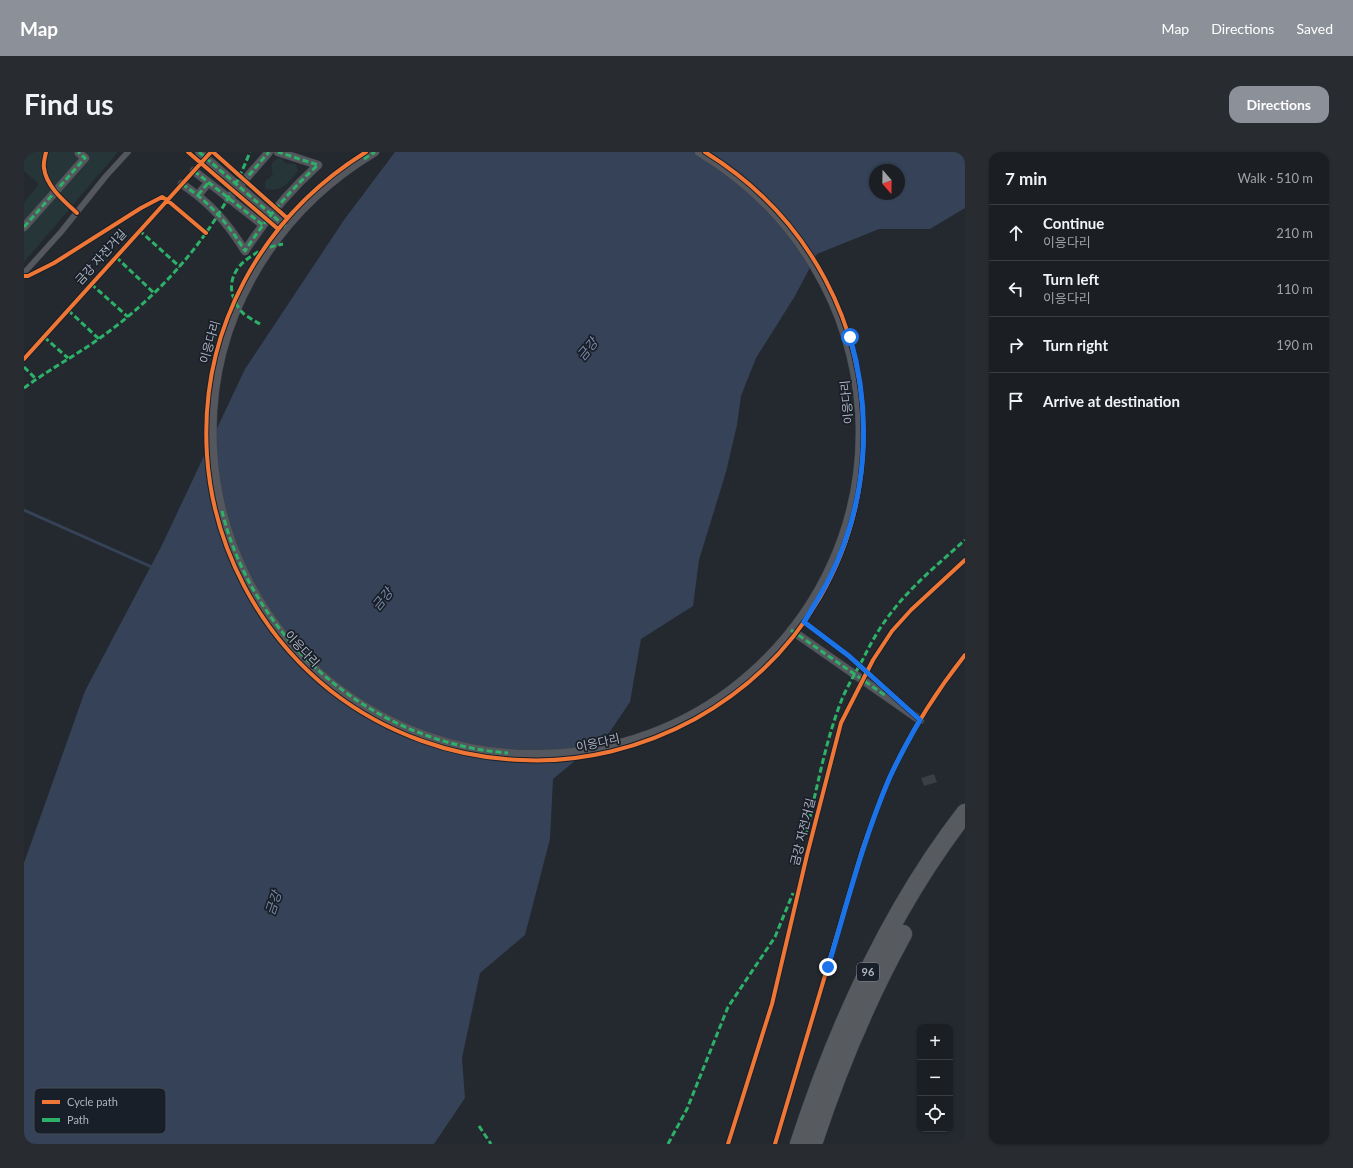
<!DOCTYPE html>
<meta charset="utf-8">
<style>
:root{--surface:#1b1f23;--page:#282c30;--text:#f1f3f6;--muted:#a0a2a6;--line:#393d41;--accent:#8c9099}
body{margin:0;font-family:Lato,"Noto Sans KR",sans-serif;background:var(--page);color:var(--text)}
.controls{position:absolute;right:12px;bottom:12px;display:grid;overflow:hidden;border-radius:8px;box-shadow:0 1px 3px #0004}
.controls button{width:36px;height:36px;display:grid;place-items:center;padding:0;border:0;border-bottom:1px solid var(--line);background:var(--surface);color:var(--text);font:20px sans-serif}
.compass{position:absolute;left:845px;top:12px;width:36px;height:36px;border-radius:50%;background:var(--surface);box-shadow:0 1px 3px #0004;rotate:160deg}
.stop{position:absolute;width:12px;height:12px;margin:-9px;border:3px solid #1a73e8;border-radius:50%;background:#fff}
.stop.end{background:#1a73e8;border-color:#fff;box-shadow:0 1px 4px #0008}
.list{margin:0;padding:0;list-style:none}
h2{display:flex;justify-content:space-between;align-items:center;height:52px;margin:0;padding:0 16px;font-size:17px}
h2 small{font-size:13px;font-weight:400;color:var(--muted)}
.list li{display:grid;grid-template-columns:26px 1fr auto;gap:12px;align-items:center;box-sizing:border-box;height:56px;padding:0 16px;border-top:1px solid var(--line)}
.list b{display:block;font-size:15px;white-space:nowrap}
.list p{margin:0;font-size:13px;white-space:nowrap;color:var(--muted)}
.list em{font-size:13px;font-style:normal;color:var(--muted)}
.icon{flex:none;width:22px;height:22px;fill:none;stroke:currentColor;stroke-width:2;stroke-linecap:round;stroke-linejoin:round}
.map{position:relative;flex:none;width:941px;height:992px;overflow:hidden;border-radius:12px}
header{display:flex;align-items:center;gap:24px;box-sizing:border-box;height:56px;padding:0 20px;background:var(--accent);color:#fff}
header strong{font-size:19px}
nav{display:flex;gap:22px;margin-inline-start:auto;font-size:14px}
.intro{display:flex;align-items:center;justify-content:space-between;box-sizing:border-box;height:96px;padding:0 24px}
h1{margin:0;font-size:28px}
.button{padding:10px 18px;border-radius:12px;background:var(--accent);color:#fff;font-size:14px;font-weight:700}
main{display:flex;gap:24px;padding:0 24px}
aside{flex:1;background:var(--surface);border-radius:12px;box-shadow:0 1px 3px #0004}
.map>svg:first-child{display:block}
.green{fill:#263537}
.water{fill:#354257;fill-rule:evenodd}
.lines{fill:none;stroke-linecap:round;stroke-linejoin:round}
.stream{stroke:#354257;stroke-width:3}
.building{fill:#3b3f44}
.service-casing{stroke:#404348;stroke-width:6}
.pedestrian-casing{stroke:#404348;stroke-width:9}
.primary-casing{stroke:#41454c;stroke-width:19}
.service{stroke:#54575e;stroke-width:5.5}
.pedestrian{stroke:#54575e;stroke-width:8}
.primary{stroke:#575a5f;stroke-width:18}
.pedestrian-bridge-casing{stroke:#404348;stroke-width:9;stroke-linecap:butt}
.pedestrian-bridge{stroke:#54575e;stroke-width:8}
.quiet{stroke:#2db169;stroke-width:3;stroke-dasharray:6 3;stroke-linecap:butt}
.cycleway-casing{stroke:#191f28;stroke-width:6}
.cycleway{stroke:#f07635;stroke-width:4}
.route{stroke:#1a73e8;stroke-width:5}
.labels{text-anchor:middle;stroke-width:3.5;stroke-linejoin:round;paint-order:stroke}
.shield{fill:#191f28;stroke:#818793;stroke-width:1}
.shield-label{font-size:11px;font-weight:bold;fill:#adb4c1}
.street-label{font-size:12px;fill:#adb4c1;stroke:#191f28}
.water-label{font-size:13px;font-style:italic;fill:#788aa8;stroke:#191f28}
.key{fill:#191f28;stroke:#454c56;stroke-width:1}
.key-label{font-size:11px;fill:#adb4c1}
</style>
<header>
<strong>Map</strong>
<nav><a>Map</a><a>Directions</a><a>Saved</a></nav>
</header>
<div class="intro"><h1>Find us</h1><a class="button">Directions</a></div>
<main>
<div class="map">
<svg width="941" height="992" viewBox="0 0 941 992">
<rect width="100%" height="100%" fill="#24292f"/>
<path class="green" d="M0,0H94L0,110V50L15,32L0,19Z
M257,6L261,11L272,12L274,19C265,30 258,41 242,37C238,27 244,29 249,22C246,15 247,7 257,6Z"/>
<path class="water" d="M371,0H941V56L906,77H855L793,102L771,144L732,206L717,244L713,273L702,320L675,408L669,454L617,487L606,550L585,581L529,627L526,687L501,783L456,821L438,906L441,946L410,992H0V711L61,539L138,393L221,217L320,68ZM851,18H875V42H851Z"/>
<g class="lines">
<path class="stream" d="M0,358L130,416"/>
</g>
<path class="building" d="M910,622L913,630L900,634L897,626Z"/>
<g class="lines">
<g class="service-casing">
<path id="service" d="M0,121L37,80L82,24L104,0"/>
</g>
<g class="pedestrian-casing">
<path id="pedestrian" d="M351,0C246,63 182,174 189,298C194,389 238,476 310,533C366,577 436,602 507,602C578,603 649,581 706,538C893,396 874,120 675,0
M170,19L239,73
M158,32C186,51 203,70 221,99C241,68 266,38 294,13L254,0
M174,43L184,31
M204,47L245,0
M0,75L61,6L55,1L56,0
M767,478L896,568"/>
</g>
<g class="primary-casing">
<path id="primary" d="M775,992C813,876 866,758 941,661
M789,992C813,919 842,849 879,782"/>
</g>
<use href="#service" class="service"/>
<use href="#pedestrian" class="pedestrian"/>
<use href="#primary" class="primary"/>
<g class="pedestrian-bridge-casing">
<path id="pedestrian-bridge" d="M175,0L262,75"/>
</g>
<use href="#pedestrian-bridge" class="pedestrian-bridge"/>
<path class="quiet" d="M175,0L262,75
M340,7L351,0
M170,19L239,73
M219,30L245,0
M158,32C186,51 203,70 221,99C241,68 266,38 294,13L254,0
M174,43L184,31
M0,75L61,6L55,1L56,0
M115,78L156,115
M92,105L131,142
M67,132L104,165
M44,158L75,187
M236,172C231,169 225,166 220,162C214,157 210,148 208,141C203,112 236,96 259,92
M20,185L44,206
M0,215L12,227
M0,236C24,218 51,204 76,186C142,139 196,76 226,0
M198,359C230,490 349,591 484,601
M767,478L862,544
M782,682C793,637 801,590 818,547C824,533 832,520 839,507C846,493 854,478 864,465C885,436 914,412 941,388
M455,974L467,992
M644,992L663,957L704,855L751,785L769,741"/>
<g class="cycleway-casing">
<path id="cycleway" d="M22,0C21,5 19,11 20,16C22,34 40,49 53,61
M164,0L254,77
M189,0L263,66
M342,0C237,65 175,179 183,303C189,395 235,482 307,539C361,581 429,606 498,608C557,611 618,596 671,567C892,444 896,133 681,0
M0,124H4L30,111L117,56L138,45L143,48L182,81
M0,207L187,0
M780,470L825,504L896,568
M704,992L748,852L783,703L817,571L849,508L868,479L887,458L941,408
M751,992L838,699C847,674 855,649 866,625C886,581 911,541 941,503"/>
</g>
<use href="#cycleway" class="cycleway"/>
</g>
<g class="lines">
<path class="route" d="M804,815C823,752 839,688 865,627C874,607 885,587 896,568L825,504L780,470C789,455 798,441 806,425C843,350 849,265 826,185"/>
</g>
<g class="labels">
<rect class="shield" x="833" y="811" width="22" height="18" rx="3"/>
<g class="shield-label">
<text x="844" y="824">96</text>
</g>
<g class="street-label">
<text transform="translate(77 105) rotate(-48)" y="4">금강 자전거길</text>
<text transform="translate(186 190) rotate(-74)" y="4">이응다리</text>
<text transform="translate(823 250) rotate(-95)" y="4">이응다리</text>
<text transform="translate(278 497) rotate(47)" y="4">이응다리</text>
<text transform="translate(574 591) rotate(-12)" y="4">이응다리</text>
<text transform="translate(779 680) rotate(-76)" y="4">금강 자전거길</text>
</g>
<g class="water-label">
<text transform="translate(563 197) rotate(-51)" y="5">금강</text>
<text transform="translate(358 447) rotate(-51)" y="5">금강</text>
<text transform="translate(249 751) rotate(-71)" y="5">금강</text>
</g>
</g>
<rect x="10" y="936" width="132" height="46" rx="6" class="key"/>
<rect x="18" y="948" width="18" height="4" fill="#f07635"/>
<rect x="18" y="966" width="18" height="4" fill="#2db169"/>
<g class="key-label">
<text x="43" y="954">Cycle path</text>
<text x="43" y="972">Path</text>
</g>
</svg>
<div class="controls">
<button>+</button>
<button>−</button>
<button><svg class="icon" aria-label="locate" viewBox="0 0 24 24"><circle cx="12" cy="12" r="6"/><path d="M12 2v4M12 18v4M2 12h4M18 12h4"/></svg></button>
</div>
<svg class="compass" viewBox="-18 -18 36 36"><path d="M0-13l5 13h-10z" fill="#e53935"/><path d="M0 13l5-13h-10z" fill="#a0a2a6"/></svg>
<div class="stop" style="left:826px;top:185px"></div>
<div class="stop end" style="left:804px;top:815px"></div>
</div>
<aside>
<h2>7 min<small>Walk · 510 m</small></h2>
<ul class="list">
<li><svg class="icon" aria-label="ahead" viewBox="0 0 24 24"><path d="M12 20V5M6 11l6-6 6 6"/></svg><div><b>Continue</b><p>이응다리</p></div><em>210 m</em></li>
<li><svg class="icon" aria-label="left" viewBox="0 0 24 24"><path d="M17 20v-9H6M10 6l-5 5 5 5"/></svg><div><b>Turn left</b><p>이응다리</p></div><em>110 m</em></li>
<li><svg class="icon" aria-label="right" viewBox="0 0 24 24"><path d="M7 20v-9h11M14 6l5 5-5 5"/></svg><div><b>Turn right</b></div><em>190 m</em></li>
<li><svg class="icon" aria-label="arrive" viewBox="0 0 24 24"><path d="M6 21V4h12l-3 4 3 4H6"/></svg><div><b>Arrive at destination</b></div></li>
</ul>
</aside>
</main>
